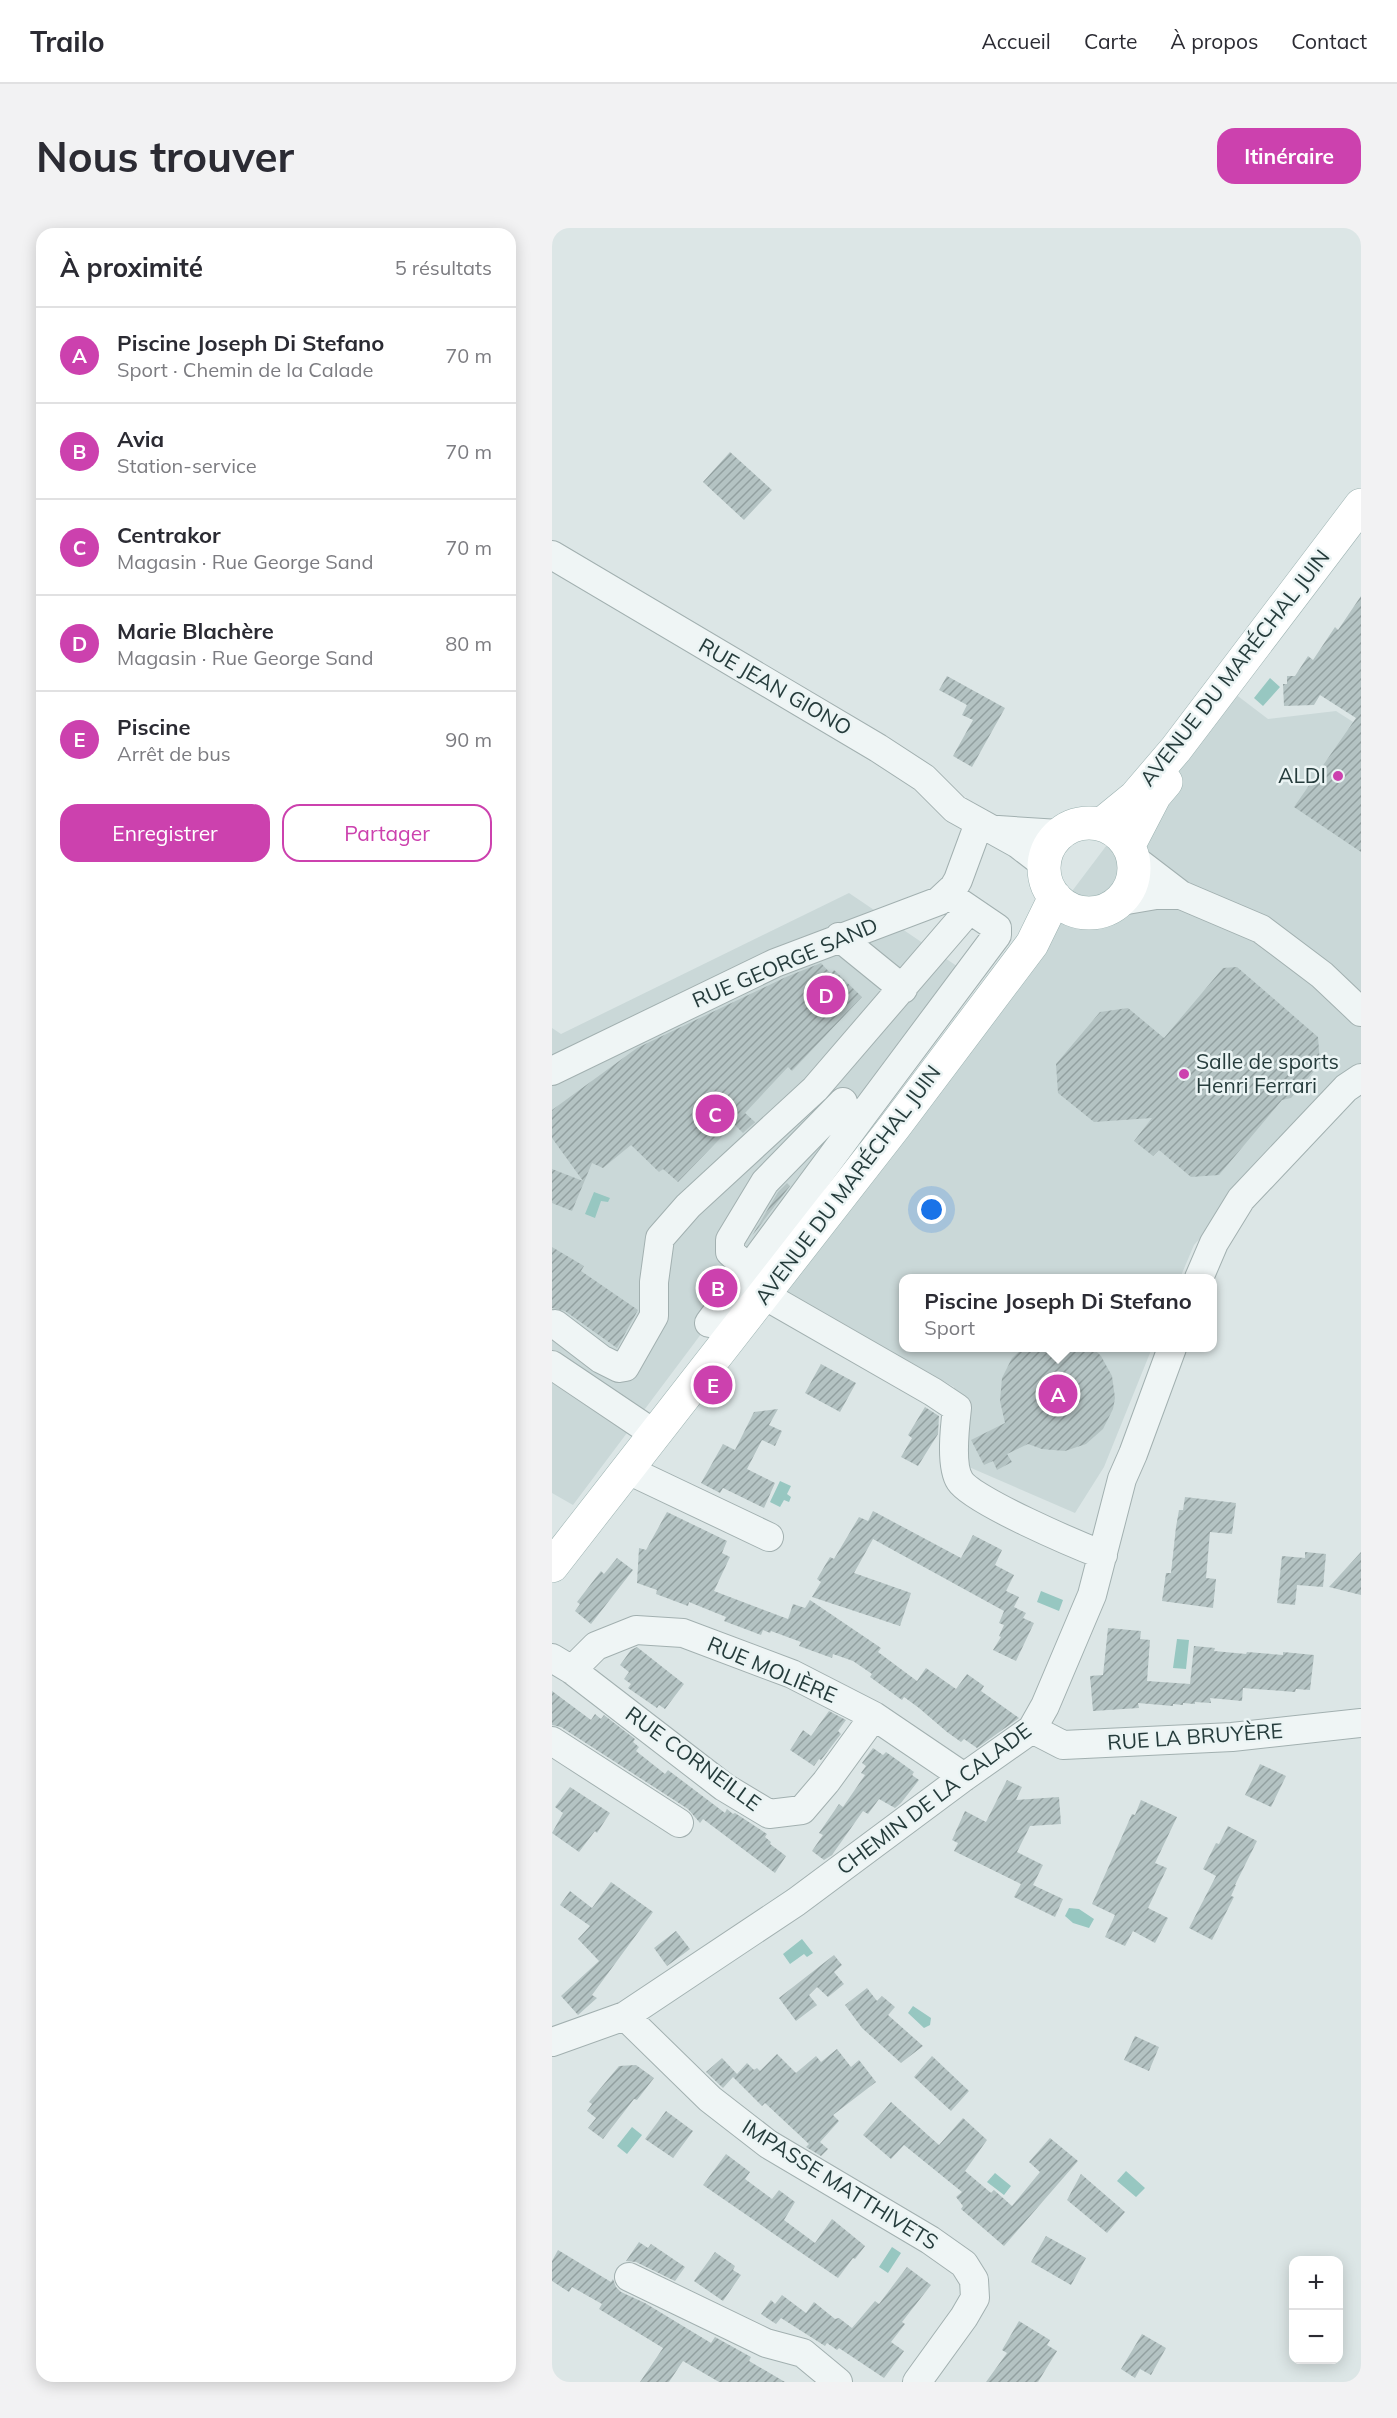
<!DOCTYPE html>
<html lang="fr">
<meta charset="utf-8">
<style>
:root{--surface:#fff;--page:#f2f2f3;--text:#2b2b33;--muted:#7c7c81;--line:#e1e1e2;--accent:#cc41ae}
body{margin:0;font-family:Mulish,sans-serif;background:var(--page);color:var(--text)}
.controls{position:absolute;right:18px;bottom:18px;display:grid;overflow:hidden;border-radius:12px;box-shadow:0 3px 15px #0003}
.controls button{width:54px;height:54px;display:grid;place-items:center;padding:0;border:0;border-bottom:2px solid var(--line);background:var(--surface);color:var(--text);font:30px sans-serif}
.you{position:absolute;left:380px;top:982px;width:21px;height:21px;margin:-15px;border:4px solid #fff;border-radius:50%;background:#1a73e8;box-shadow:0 0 0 9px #1a73e833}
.badge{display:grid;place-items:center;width:39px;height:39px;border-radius:50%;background:var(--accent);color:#fff;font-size:20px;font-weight:700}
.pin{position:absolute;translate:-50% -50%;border:3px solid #fff;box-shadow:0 2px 6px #0006}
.popup{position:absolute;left:347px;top:1046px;width:318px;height:78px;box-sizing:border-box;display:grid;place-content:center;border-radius:12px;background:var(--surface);filter:drop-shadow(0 2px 4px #0005);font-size:20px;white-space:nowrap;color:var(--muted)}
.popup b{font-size:22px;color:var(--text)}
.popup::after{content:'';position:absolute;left:50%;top:100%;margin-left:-12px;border:12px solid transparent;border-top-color:var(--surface)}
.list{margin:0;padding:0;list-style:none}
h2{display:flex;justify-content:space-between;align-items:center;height:78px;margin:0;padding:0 24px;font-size:26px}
h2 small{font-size:20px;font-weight:400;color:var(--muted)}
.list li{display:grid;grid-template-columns:39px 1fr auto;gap:18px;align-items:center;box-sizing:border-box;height:96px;padding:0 24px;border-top:2px solid var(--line)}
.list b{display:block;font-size:22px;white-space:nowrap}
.list p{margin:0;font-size:20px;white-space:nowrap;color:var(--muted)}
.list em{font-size:20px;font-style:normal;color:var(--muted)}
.actions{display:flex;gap:12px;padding:18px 24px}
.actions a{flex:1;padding:14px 0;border:2px solid var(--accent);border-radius:18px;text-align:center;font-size:21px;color:var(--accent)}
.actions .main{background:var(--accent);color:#fff}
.map{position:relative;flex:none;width:809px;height:2154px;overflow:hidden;border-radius:18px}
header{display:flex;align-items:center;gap:36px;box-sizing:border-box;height:84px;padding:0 30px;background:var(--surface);border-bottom:2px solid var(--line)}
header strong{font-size:28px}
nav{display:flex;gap:33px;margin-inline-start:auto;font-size:21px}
.intro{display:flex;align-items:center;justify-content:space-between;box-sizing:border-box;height:144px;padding:0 36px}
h1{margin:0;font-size:42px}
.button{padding:15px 27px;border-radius:18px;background:var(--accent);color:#fff;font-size:21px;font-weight:700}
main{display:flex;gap:36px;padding:0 36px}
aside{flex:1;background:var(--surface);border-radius:18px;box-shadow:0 3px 15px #0003}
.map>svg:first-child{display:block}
.built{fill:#cad8d8}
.water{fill:#97c7c1}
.building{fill:url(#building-hatch)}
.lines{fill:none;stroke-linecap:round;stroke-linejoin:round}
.minor-casing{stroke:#a2b0b0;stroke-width:30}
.major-casing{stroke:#9cb2b1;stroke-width:34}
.minor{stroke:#eff5f5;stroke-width:28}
.major{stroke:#fff;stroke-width:33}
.poi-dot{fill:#cc41ae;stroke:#ebf4f4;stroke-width:2}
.labels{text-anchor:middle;stroke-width:5;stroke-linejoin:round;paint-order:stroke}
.street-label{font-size:21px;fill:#263c3c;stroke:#ebf4f4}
.poi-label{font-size:21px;fill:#263c3c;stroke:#ebf4f4;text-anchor:end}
</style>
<header>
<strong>Trailo</strong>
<nav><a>Accueil</a><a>Carte</a><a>À propos</a><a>Contact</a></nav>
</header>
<div class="intro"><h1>Nous trouver</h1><a class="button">Itinéraire</a></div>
<main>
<aside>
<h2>À proximité<small>5 résultats</small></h2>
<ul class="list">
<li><span class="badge">A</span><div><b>Piscine Joseph Di Stefano</b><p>Sport · Chemin de la Calade</p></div><em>70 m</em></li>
<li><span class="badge">B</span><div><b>Avia</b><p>Station-service</p></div><em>70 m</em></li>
<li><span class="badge">C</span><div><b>Centrakor</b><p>Magasin · Rue George Sand</p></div><em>70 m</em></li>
<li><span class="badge">D</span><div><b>Marie Blachère</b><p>Magasin · Rue George Sand</p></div><em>80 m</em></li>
<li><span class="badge">E</span><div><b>Piscine</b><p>Arrêt de bus</p></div><em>90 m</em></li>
</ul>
<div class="actions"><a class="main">Enregistrer</a><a>Partager</a></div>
</aside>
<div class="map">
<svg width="809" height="2154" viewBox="0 0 809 2154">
<defs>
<pattern id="building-hatch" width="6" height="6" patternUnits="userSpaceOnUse" patternTransform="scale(1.5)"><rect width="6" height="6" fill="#b4c3c3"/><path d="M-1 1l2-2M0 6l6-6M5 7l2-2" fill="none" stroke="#92a0a0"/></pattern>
</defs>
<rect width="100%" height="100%" fill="#dce6e6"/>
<path class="built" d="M674,459L716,491L784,483L809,499V849L769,876L642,1017L628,1050H352V1120H600L552,1239L523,1285L403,1233L402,1159L223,1057Z
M297,665L418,747L21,1277L0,1265V800L9,806Z"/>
<path class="water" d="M718,450L728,459L711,478L702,470Z
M42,964L58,970L56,974L49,973L43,990L33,986Z
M228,1253L239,1258L235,1266L239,1269L237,1274L232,1272L228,1279L218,1274Z
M489,1363L511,1372L507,1383L485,1374Z
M625,1411L637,1412L634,1441L621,1440Z
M517,1680L527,1681L542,1691L537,1700L521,1695L513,1688Z
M250,1711L261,1725L255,1729L252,1726L238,1736L231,1726Z
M361,1778L379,1790L378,1797L372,1800L356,1785Z
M80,1899L90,1907L75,1926L65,1918Z
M574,1943L593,1960L584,1969L565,1953Z
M443,1945L459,1958L452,1967L435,1954Z
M340,2019L349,2025L336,2045L327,2039Z"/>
<path class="building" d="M178,224L220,262L192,292L151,254Z
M809,368V624L742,579L804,490L768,467L762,477L732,478L731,456H735V448H743L756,428L761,432L783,399L786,402Z
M395,448L453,480L420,539L401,528L421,492L410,487L415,477L387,462Z
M269,735L279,746L282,742L310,769L240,843L236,839L193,885L203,894L191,905L182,896L126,954L111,941L107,944L79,917L51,940L40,935L20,983L0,975V941L31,953L0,910V882L85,820L234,749Z
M685,739L766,809L768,836L739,870L730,872L667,947L639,949L607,922L601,928L582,913L600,890L542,894L506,865L504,836L548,784L576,780L612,810L671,740Z
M235,955L238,958L200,1008L226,964Z
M0,1019L32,1038L29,1043L86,1082L65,1120L13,1083L0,1080Z
M164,1048L169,1052L157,1067L152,1063Z
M472,1119H540L549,1128L560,1148L563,1170L561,1181L551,1201L534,1216L513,1223L490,1221L476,1216L455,1226L460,1234L445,1242L441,1233L432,1237L419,1212L453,1195L448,1173L450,1150L460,1130Z
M269,1136L304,1155L288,1184L253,1165Z
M373,1179L387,1188L386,1206L366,1238L349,1229L360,1210L356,1207Z
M226,1181L217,1197L230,1203L223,1218L210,1212L195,1241L223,1255L212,1280L171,1260L168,1265L149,1255L171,1216L183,1222L202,1184Z
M633,1269L684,1275L680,1306L658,1304L654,1350L664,1351L661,1380L610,1373L614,1345H619L624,1299L627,1282H631Z
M321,1283L409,1330L421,1307L450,1322L443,1337L462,1347L454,1363L467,1369L462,1379L474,1385L471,1390L482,1395L464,1433L441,1422L449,1409L447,1408L452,1397L447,1395L452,1383L321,1311L302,1345L359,1365L348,1398L260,1369L269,1354L265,1351L278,1329L282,1331L307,1289L316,1293Z
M115,1284L175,1313L170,1325L178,1329L162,1363L236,1391L241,1376L253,1380L258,1372L329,1420L326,1424L365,1453L374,1440L404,1461L415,1446L432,1458L429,1463L467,1490L425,1520L412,1511L409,1514L395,1504L367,1480L352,1469L350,1472L318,1449L320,1446L301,1433L281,1426L280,1430L247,1418L249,1414L219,1403L218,1405L211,1402L209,1407L172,1393L174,1389L137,1374L136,1378L104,1366L105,1362L85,1355L87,1320L94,1322Z
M753,1324L774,1326L771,1359L745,1357L743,1377L725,1375L730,1328L753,1330Z
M809,1324V1367L777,1359Z
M65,1330L81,1342L39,1396L23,1383L28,1376L25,1374L49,1343L52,1346Z
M556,1400L589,1403L588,1411L598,1412L595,1453L638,1456L642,1418L663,1420L662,1423L694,1426L695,1424L731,1427V1424L762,1427L758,1462L744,1461L743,1464L691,1460L690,1473L658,1470L659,1475L643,1474V1476L631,1475V1477L621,1476V1478L586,1475L587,1480L541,1483L538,1448L551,1447Z
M85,1419L132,1456L113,1481L107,1477L105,1480L76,1460L79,1456L72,1451L77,1444L68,1437L79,1422Z
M0,1463L39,1492L43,1486L49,1491L52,1487L83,1511L81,1514L87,1519L84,1523L113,1546L116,1542L173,1585L175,1581L181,1586L183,1585L215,1606L213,1609L219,1614L218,1616L234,1628L223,1645L151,1591L148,1595L136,1581L9,1499L0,1497Z
M277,1483L294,1492L286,1503L289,1506L269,1532L267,1531L262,1538L238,1522L251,1502L259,1508Z
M321,1520L331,1527L334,1524L362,1544L360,1547L367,1552L349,1575L343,1580L327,1571L316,1586L311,1583L280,1627L272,1632L260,1623L271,1607L267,1605L287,1576L291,1579L313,1547L309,1545L314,1538L310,1535Z
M708,1536L734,1548L719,1579L693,1567Z
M455,1552L470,1559L464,1572L507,1569L509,1596L478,1598L465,1624L491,1637L481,1657L511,1671L503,1689L462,1669L469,1656L402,1623L406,1615L400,1612L413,1583L434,1594Z
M18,1559L58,1585L45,1605L43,1603L27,1624L0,1605L11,1585L3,1579Z
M589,1572L625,1589L603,1635L615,1640L596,1680L616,1690L603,1715L581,1703L573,1718L553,1709L563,1687L540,1676L580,1586L583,1587Z
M676,1598L705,1613L683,1657H684L679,1668L682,1669L660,1712L637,1700L664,1648L651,1641L664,1615L667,1616Z
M59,1654L101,1684L40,1767L45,1770L26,1787L9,1768L47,1733L26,1711L38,1698L8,1677L18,1663L40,1680Z
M124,1703L138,1721L115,1738L102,1720Z
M282,1727L290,1737L282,1744L292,1756L276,1769L265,1759L257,1767L265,1777L244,1793L227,1770Z
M315,1760L325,1773L330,1768L343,1779L336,1787L371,1818L349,1835L310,1800L293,1777Z
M583,1808L607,1819L597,1843L572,1832Z
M285,1821L299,1839L307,1832L324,1854L281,1887L287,1893L268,1914L276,1921L269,1928L254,1919L257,1916L213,1875L210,1878L181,1849L171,1860L154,1844L170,1830L185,1846L195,1835L202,1842L205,1840L208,1843L225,1826L244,1845L264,1828L269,1834Z
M380,1828L417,1863L399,1883L362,1849Z
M84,1837L102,1850L85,1872L82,1871L51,1911L36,1900L44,1890L35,1883L40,1876L37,1874L67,1838Z
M339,1874L387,1917L411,1890L435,1912L413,1943L439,1965L442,1962L460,1978L488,1944L477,1934L498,1910L526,1933L452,2018L409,1981L411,1978L404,1969L410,1964L352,1917L339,1931L311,1907Z
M114,1883L141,1903L121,1930L93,1911Z
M174,1926L198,1944L193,1951L220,1971L227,1962L243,1974L232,1992L263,2015L280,1991L313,2018L303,2031L301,2030L286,2050L151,1957Z
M529,1946L573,1984L555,2005L515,1972Z
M494,2008L534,2030L519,2057L479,2034Z
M87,2014L96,2020L99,2016L133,2039L123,2053L84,2034L74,2033Z
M6,2022L59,2054L61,2051L64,2059L69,2064L93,2075L159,2115L163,2109L199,2129L197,2133L233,2154H167L131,2133L117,2154H88L111,2120L47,2081L50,2076L20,2059L17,2064L0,2053V2033Z
M163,2024L183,2038L181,2042L189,2047L171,2073L142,2053Z
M355,2039L379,2057L350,2094L353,2096L339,2114L352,2123L332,2150L287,2120L285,2122L275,2115L273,2118L229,2090L224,2096L209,2086L219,2072L223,2076L230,2067L254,2085L262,2074L283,2091L287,2090L300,2100L323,2073L327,2076Z
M467,2093L498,2112L495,2117L505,2123L486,2154H434L455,2125L450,2122Z
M590,2106L614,2120L599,2147L588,2141L583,2150L569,2141Z"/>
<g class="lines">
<g class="minor-casing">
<path id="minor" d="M0,327L326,520L372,550L403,581L466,616L492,636
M446,602L507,606
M582,631L629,667L709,701L770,747L809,784
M569,673L604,667H629
M287,709L351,761
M0,843L223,735L387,673L402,659L406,652L427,595
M197,1041L178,1024V1012L213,954L291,874
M647,1050L662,1015L689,971L794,860L809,850
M212,1067L381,1164L405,1180C403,1197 398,1238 408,1253C421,1273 525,1317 551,1327
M157,1095C253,965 348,836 445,707V700L395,666
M3,1096L49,1131L67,1140L73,1139L102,1088V1054L108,1010L136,978L263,861L417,682
M0,1137L104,1207
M76,1242L217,1309
M0,1430L20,1442L172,1559L217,1586L250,1582L274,1554L322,1488
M20,1442L44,1418L84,1402L131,1405L240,1446L322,1488L412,1549
M480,1501L511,1517L680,1509L809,1495
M0,1513L127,1595
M73,1788L158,1871L216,1916L378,2012L412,2036L422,2052L423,2070L412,2089L365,2154
M0,1814L73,1788L244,1674L412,1549L480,1501L493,1478L540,1367L570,1251L581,1226L620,1120
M77,2049L214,2115L251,2125L286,2154"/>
</g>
<g class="major-casing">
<path id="major" d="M492 640a45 45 0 1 1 90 0a45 45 0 1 1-90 0Z
M550,596L583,569L624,521L809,277
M577,617L603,567L614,554
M0,1338L343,898L480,716L503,669"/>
</g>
<use href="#minor" class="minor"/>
<use href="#major" class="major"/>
</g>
<g class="poi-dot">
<circle cx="786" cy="548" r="6"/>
<circle cx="632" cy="846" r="6"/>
</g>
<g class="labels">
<g class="street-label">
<text transform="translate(683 440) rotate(-52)" y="7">AVENUE DU MARÉCHAL JUIN</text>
<text transform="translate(223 459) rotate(30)" y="7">RUE JEAN GIONO</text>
<text transform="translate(233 735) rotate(-23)" y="7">RUE GEORGE SAND</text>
<text transform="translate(296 957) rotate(-53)" y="7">AVENUE DU MARÉCHAL JUIN</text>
<text transform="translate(220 1442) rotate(23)" y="7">RUE MOLIÈRE</text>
<text transform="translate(643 1509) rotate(-4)" y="7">RUE LA BRUYÈRE</text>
<text transform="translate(141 1531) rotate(36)" y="7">RUE CORNEILLE</text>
<text transform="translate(382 1571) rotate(-37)" y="7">CHEMIN DE LA CALADE</text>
<text transform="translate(288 1957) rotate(32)" y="7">IMPASSE MATTHIVETS</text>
</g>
<g class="poi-label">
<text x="774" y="555">ALDI</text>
<text x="644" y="841" text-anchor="start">Salle de sports<tspan x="644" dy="24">Henri Ferrari</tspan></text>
</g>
</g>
</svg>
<div class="controls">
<button>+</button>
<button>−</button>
</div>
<div class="you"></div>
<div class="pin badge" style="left:506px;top:1166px">A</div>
<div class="popup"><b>Piscine Joseph Di Stefano</b>Sport</div>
<div class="pin badge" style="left:166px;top:1060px">B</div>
<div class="pin badge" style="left:163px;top:886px">C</div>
<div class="pin badge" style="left:274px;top:767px">D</div>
<div class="pin badge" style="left:161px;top:1157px">E</div>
</div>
</main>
